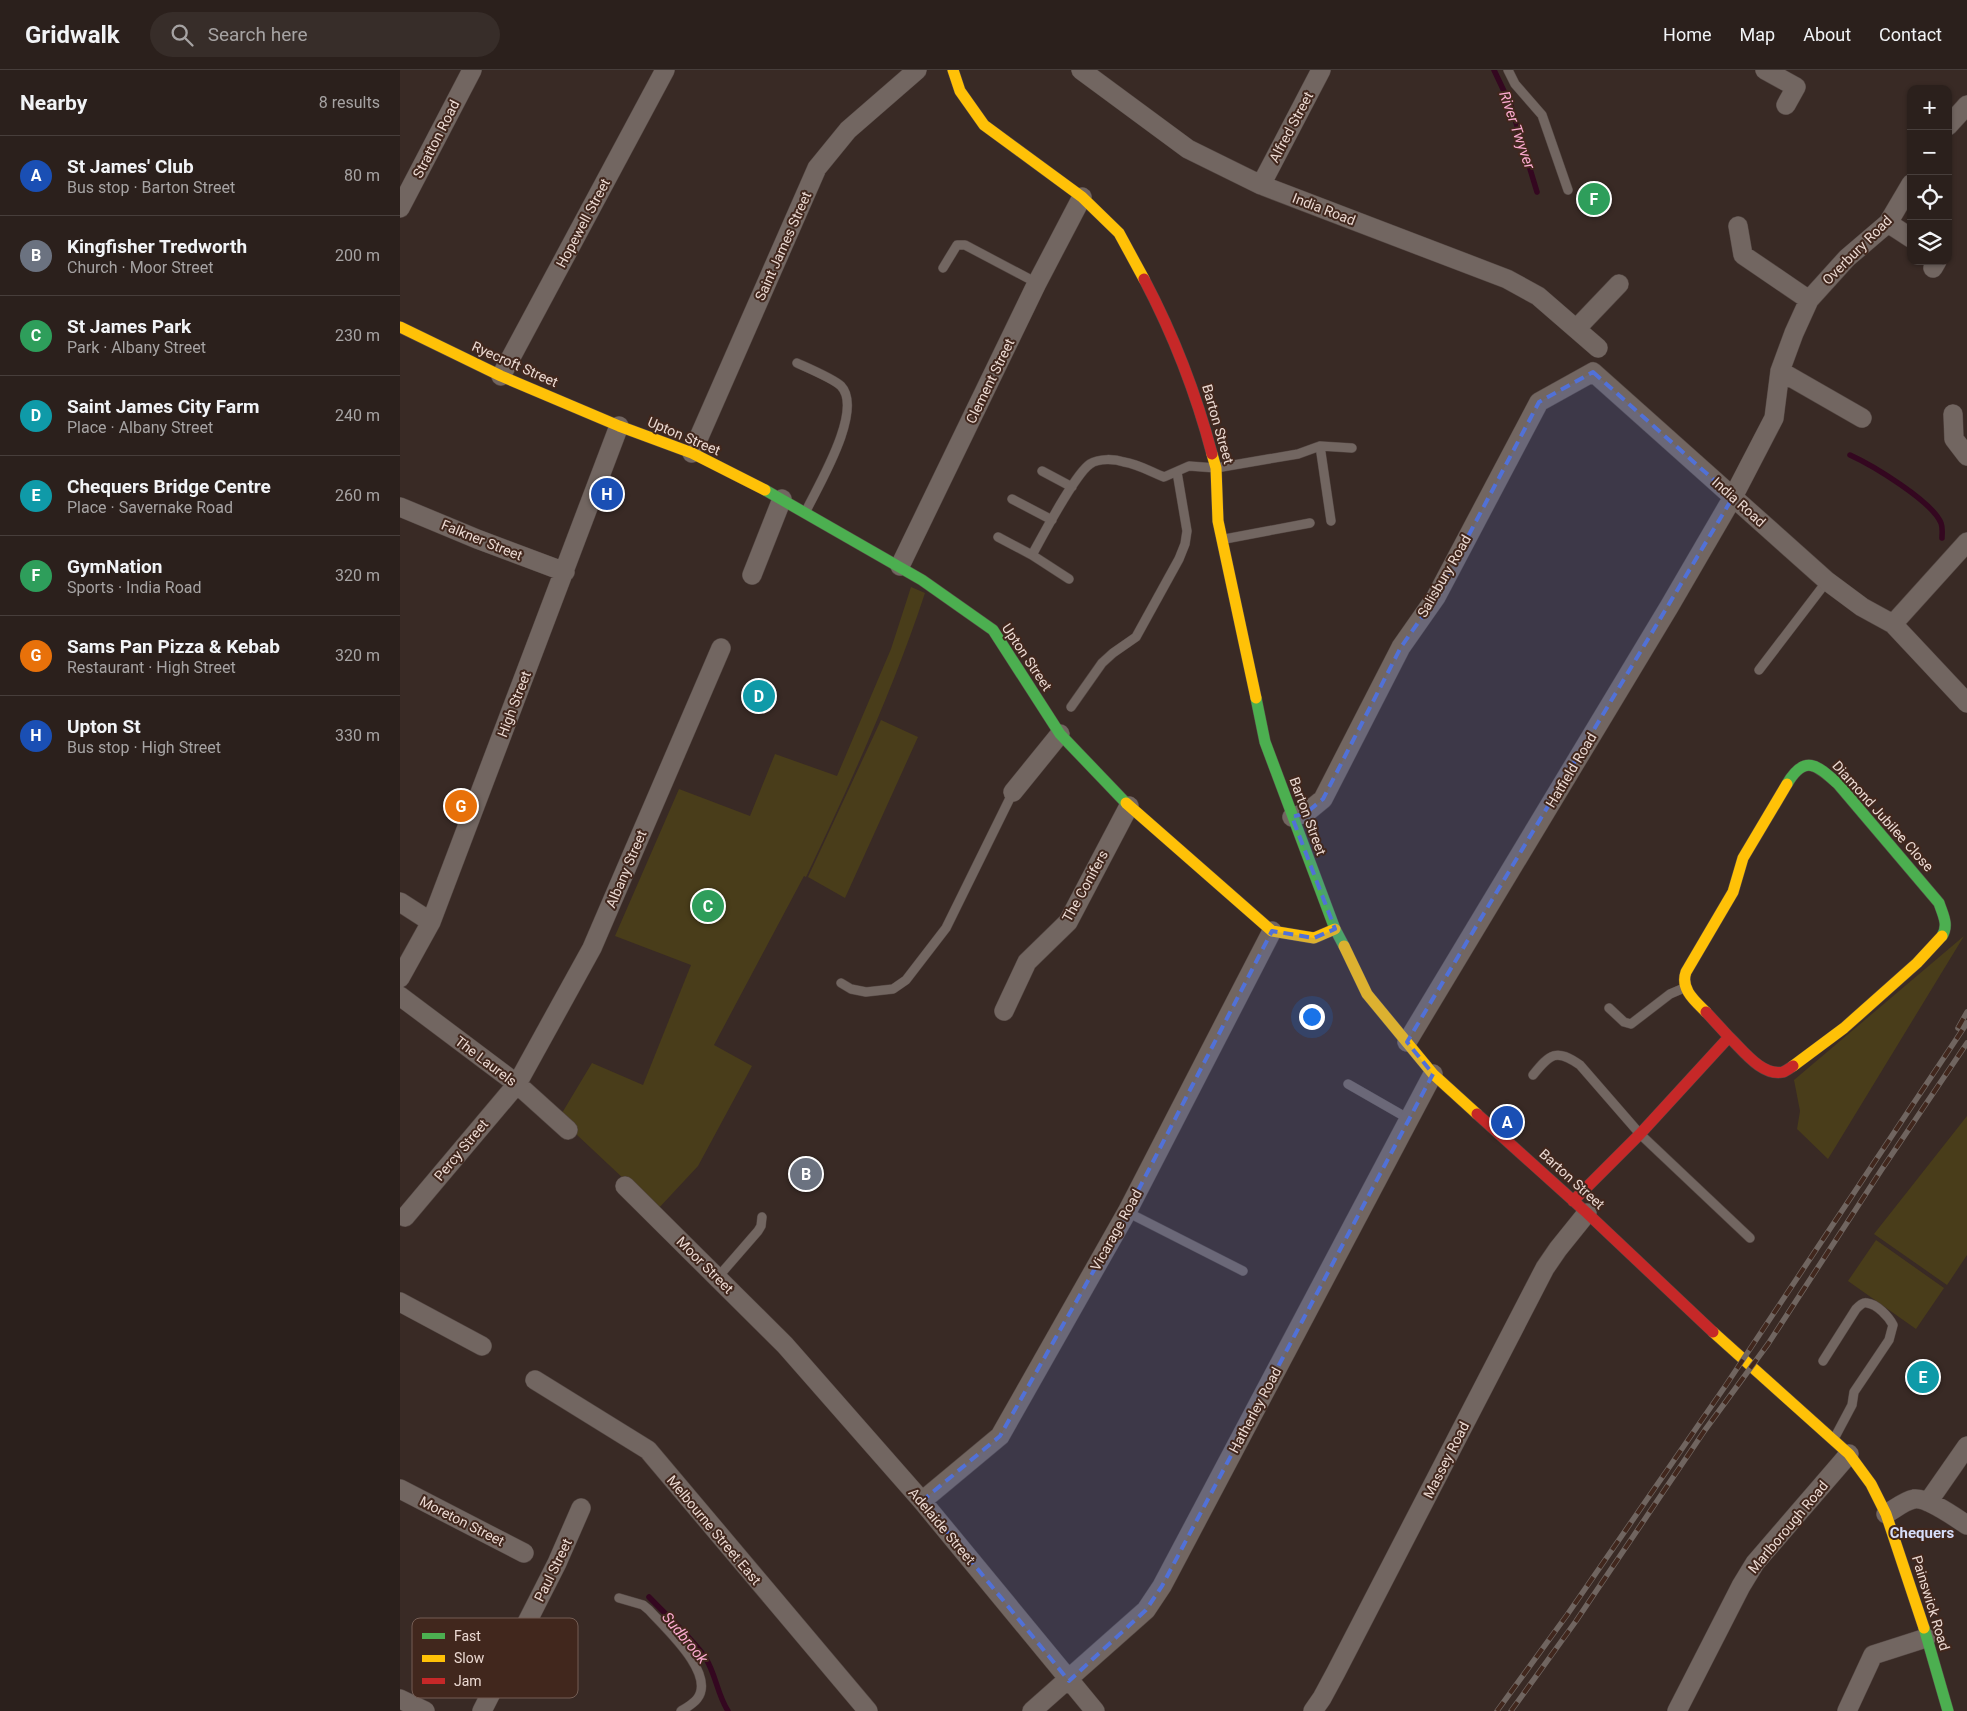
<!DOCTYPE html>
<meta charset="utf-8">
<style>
:root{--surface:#2b201c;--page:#372d29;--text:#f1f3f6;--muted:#a6a3a3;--line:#473e3b;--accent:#db2777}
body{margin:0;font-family:Roboto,sans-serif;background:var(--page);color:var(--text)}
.controls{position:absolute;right:15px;top:15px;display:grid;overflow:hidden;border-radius:10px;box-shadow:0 1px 4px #0004}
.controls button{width:45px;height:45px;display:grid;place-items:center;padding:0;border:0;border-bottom:1px solid var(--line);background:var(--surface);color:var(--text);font:25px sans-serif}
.you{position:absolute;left:911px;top:946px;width:18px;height:18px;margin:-12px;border:4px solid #fff;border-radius:50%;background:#1a73e8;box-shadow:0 0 0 8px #1a73e833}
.badge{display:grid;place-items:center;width:32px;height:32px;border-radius:50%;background:var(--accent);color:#fff;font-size:16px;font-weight:700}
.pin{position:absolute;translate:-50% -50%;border:2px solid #fff;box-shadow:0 1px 5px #0006}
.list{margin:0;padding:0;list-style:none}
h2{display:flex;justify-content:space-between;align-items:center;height:65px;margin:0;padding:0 20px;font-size:21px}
h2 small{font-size:16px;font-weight:400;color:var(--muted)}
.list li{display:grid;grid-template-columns:32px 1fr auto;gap:15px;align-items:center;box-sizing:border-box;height:80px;padding:0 20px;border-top:1px solid var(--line)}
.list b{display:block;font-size:19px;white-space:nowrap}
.list p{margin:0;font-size:16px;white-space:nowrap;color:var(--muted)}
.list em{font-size:16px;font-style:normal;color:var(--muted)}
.icon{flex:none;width:28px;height:28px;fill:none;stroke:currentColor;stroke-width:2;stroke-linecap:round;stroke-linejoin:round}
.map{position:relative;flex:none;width:1567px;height:1641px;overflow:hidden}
header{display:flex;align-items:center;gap:30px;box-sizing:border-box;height:70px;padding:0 25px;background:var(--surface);border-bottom:1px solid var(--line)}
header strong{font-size:24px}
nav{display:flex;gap:28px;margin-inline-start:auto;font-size:18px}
.search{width:350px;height:45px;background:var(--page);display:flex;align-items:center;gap:12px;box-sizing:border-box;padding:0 18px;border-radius:28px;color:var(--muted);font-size:19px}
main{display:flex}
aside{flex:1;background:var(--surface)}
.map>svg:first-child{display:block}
.green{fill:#493d1a}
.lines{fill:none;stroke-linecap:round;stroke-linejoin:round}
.stream{stroke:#340720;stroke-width:5.5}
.lane-casing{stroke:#544743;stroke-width:10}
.street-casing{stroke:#544743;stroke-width:20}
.fast-casing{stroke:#544743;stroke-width:12}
.slow-casing{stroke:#544743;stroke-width:12}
.jam-casing{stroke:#544743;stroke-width:12}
.lane{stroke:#726661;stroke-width:9}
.street{stroke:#726661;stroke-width:19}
.fast{stroke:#4caf50;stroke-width:11}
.slow{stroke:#ffc107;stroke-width:11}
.jam{stroke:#c62828;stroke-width:11}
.rail-casing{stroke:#706560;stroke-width:5.5}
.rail{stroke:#41271d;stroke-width:4;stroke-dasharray:11;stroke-linecap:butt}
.marked{fill:#5171d7;fill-opacity:0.2;stroke:#5171d7;stroke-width:4;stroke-dasharray:10 6;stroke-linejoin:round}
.labels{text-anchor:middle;stroke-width:4;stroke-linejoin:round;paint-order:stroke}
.street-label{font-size:14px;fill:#ecdad3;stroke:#41271d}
.water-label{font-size:15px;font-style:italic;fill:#fcabd0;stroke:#41271d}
.neighbourhood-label{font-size:15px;font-weight:bold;fill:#d7defa;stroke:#41271d}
.key{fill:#41271d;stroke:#745d54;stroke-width:1}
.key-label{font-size:14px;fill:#ecdad3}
</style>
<header>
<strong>Gridwalk</strong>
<div class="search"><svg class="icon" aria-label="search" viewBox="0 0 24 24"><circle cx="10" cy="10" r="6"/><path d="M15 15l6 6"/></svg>Search here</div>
<nav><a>Home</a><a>Map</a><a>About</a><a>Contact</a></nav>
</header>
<main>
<aside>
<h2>Nearby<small>8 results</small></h2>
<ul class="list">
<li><span class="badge" style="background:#1a4fb4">A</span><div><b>St James' Club</b><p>Bus stop · Barton Street</p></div><em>80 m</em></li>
<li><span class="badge" style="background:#6b7280">B</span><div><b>Kingfisher Tredworth</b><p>Church · Moor Street</p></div><em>200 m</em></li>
<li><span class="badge" style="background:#2e9e5b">C</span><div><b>St James Park</b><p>Park · Albany Street</p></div><em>230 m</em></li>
<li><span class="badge" style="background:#0f9aa8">D</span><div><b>Saint James City Farm</b><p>Place · Albany Street</p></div><em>240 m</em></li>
<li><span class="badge" style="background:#0f9aa8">E</span><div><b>Chequers Bridge Centre</b><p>Place · Savernake Road</p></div><em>260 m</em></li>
<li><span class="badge" style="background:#2e9e5b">F</span><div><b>GymNation</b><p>Sports · India Road</p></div><em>320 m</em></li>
<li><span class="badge" style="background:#e8710a">G</span><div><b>Sams Pan Pizza &amp; Kebab</b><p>Restaurant · High Street</p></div><em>320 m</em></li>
<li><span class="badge" style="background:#1a4fb4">H</span><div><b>Upton St</b><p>Bus stop · High Street</p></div><em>330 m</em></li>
</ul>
</aside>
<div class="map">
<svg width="1567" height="1641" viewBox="0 0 1567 1641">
<rect width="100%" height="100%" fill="#392a25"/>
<path class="green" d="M511,517L525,523C493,620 450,714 406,807L404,806L314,975L352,996L298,1096L257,1140L159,1048L192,993L243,1015L291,895L215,866L279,719L350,746L375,684L437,706L491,579Z
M481,650L518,667L445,828L408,807Z
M1564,866L1428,1089L1397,1059L1400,1041L1394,1010Z
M1567,1046V1185L1547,1215L1474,1164Z
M1476,1170L1544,1218L1516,1259L1448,1211Z"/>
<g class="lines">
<path class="stream" d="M1094,0L1111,36L1137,122
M1450,385C1472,395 1532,431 1541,453C1543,458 1542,463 1542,468
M249,1527C267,1546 290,1566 305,1587C316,1604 317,1624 328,1641"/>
<g class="lane-casing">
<path id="lane" d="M1108,0L1115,14L1142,45L1168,120
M543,198L557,175H565L637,213
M397,293C408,298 434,309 441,316C464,340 418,416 406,441
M920,376L931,451
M642,401L672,417
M612,429L652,450
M598,467L632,485L669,509
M825,469L910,453
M632,485C642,467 675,404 690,394C699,388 715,389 724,392C738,394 751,402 764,407L789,396L816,398L898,384L920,376L952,378
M1359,600L1427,511
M671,637L702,593L713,583L736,567L779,489L785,474L787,461L777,402
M441,913L451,919L466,922L493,919L506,910L546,858L613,722
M1209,938L1224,952L1231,954L1270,924L1284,918
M1133,1005C1150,984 1156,978 1180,995L1240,1064L1350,1168
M948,1014L1009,1049
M727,1142L843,1201
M318,1207L358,1161L361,1156L362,1147
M1423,1291L1456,1239C1459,1236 1463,1232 1467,1233C1477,1234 1489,1247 1493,1255L1489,1270L1454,1322L1452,1335L1435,1367
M219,1528L243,1535L249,1540C264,1557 317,1604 297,1629C293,1634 286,1638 281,1641"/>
</g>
<g class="street-casing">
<path id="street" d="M681,0L788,79L861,115L1107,209L1138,226L1198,278
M1365,0L1396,17L1386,35
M1548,56L1567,35
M861,115L921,0
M0,138L72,0
M1488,153L1511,168
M1338,156L1343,185L1409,230
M1533,198L1537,191
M1177,258L1219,214
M1380,301L1462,348
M101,306L265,0
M1553,344L1554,369L1567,386
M292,383L417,98L448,60L517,0
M0,437L77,469L165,502
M500,496L637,213L682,127
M352,505L382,429
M1493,554L1567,472
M613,722L660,664
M892,747L906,743L923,729L1001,577L1036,527L1139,332L1193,302L1427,511L1462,537L1493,554L1567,633
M0,832L31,852
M0,908L31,852L219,356
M0,926L117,1014L168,1060
M604,941L627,892L668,852L729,736
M1007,972L1269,537L1333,427L1374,348L1380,301L1394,263L1409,230L1447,188L1488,153L1511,114
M225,1116L385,1275L522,1431L695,1641
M5,1147L117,1014L192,878L321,578
M0,1232L82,1276
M135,1310L248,1380L468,1641
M0,1419L124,1483
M522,1431L600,1366L727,1142L872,861
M1528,1432L1567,1376
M1486,1444C1495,1439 1504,1431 1514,1429C1527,1427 1556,1448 1567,1455
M0,1629L25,1641
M82,1641L157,1493L181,1438
M632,1641L746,1540L762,1516L1033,1004
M913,1641L922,1628L936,1602L1145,1198L1158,1179L1187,1143
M1277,1641L1341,1516L1355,1493L1449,1384
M1447,1641L1473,1585L1526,1568"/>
</g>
<g class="fast-casing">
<path id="fast" d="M365,420L522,510L593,560L660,664L726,733
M856,628L865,672L935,859L944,876
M1387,714C1405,683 1418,696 1438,714L1539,833C1543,845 1549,855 1542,866
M1524,1558L1548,1641"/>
</g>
<g class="slow-casing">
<path id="slow" d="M553,0L560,21L584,55L682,127L719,163L744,209
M0,257L101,306L219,356L292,383L365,420
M812,384L816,398L818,451L856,628
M726,733L872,861L914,868L935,859
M944,876L967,924L1033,1004L1077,1044
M1306,942C1295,931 1280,919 1286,902L1333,822L1343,788L1387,714
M1393,996L1444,958L1517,893L1542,866
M1313,1262L1449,1384L1471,1414L1486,1444L1524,1558"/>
</g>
<g class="jam-casing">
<path id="jam" d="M744,209C774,266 796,323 812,384
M1329,967C1342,979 1362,1007 1383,1002C1386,1001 1390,998 1393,996
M1077,1044L1187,1143L1313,1262
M1173,1131L1240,1064L1329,967L1306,942"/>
</g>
<use href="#lane" class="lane"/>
<use href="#street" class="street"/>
<use href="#fast" class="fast"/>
<use href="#slow" class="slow"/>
<use href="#jam" class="jam"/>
<g class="rail-casing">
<path id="rail" d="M1558,958L1567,942
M1097,1641L1167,1545L1326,1315L1567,953
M1111,1641L1176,1551L1305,1360L1368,1274L1482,1099L1567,973"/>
</g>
<use href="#rail" class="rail"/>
</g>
<path class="marked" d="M1193,302L1333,427L1007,972L1033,1004L762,1516L746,1540L669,1611L522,1431L600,1366L727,1142L872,861L914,868L935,859L892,747L906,743L923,729L1001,577L1036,527L1139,332Z"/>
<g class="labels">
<g class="street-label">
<text transform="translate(891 57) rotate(-62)" y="5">Alfred Street</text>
<text transform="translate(36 69) rotate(-63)" y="5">Stratton Road</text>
<text transform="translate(924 139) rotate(21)" y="5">India Road</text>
<text transform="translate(183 153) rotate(-62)" y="5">Hopewell Street</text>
<text transform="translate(383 176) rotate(-66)" y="5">Saint James Street</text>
<text transform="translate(1457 180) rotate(-45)" y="5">Overbury Road</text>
<text transform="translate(115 294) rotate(24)" y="5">Ryecroft Street</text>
<text transform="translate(590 311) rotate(-64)" y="5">Clement Street</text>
<text transform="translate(818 354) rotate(74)" y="5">Barton Street</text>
<text transform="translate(284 366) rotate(23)" y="5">Upton Street</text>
<text transform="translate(1339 432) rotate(42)" y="5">India Road</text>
<text transform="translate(82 470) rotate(22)" y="5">Falkner Street</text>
<text transform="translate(1044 506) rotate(-60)" y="5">Salisbury Road</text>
<text transform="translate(627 587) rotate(56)" y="5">Upton Street</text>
<text transform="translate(114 634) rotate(-69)" y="5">High Street</text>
<text transform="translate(1171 700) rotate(-59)" y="5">Hatfield Road</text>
<text transform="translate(908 746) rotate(70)" y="5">Barton Street</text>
<text transform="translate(1483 746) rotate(48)" y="5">Diamond Jubilee Close</text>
<text transform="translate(226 799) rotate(-67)" y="5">Albany Street</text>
<text transform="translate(685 816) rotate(-61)" y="5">The Conifers</text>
<text transform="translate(86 991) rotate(37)" y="5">The Laurels</text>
<text transform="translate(61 1080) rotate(-50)" y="5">Percy Street</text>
<text transform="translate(1172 1109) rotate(42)" y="5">Barton Street</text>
<text transform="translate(716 1160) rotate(-61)" y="5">Vicarage Road</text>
<text transform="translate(305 1195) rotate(45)" y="5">Moor Street</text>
<text transform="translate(855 1340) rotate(-62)" y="5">Hatherley Road</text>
<text transform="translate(1046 1390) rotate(-63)" y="5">Massey Road</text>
<text transform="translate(62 1451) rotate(27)" y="5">Moreton Street</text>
<text transform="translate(542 1456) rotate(50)" y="5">Adelaide Street</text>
<text transform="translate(1388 1457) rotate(-50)" y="5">Marlborough Road</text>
<text transform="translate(314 1460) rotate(50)" y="5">Melbourne Street East</text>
<text transform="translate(153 1500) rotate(-64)" y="5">Paul Street</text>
<text transform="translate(1531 1533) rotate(73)" y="5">Painswick Road</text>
</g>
<g class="water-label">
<text transform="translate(1117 60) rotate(71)" y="5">River Twyver</text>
<text transform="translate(285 1568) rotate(50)" y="5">Sudbrook</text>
</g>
<g class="neighbourhood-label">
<text x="1522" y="1468">Chequers</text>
</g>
</g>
<rect x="12" y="1548" width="166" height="80" rx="8" class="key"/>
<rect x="22" y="1563" width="23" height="6" fill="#4caf50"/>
<rect x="22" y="1585" width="23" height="7" fill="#ffc107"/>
<rect x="22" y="1608" width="23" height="6" fill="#c62828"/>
<g class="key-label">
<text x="54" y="1571">Fast</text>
<text x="54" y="1593">Slow</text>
<text x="54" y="1616">Jam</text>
</g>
</svg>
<div class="controls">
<button>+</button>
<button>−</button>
<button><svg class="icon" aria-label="locate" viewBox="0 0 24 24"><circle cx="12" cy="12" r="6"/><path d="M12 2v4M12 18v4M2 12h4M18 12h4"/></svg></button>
<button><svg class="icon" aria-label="layers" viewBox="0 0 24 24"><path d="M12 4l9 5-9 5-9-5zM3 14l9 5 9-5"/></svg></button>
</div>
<div class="you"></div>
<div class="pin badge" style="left:1107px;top:1052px;background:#1a4fb4">A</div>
<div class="pin badge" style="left:406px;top:1104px;background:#6b7280">B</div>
<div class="pin badge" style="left:308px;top:836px;background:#2e9e5b">C</div>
<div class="pin badge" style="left:359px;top:626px;background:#0f9aa8">D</div>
<div class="pin badge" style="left:1523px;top:1307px;background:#0f9aa8">E</div>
<div class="pin badge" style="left:1194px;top:129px;background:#2e9e5b">F</div>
<div class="pin badge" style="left:61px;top:736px;background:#e8710a">G</div>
<div class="pin badge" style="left:207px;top:424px;background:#1a4fb4">H</div>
</div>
</main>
